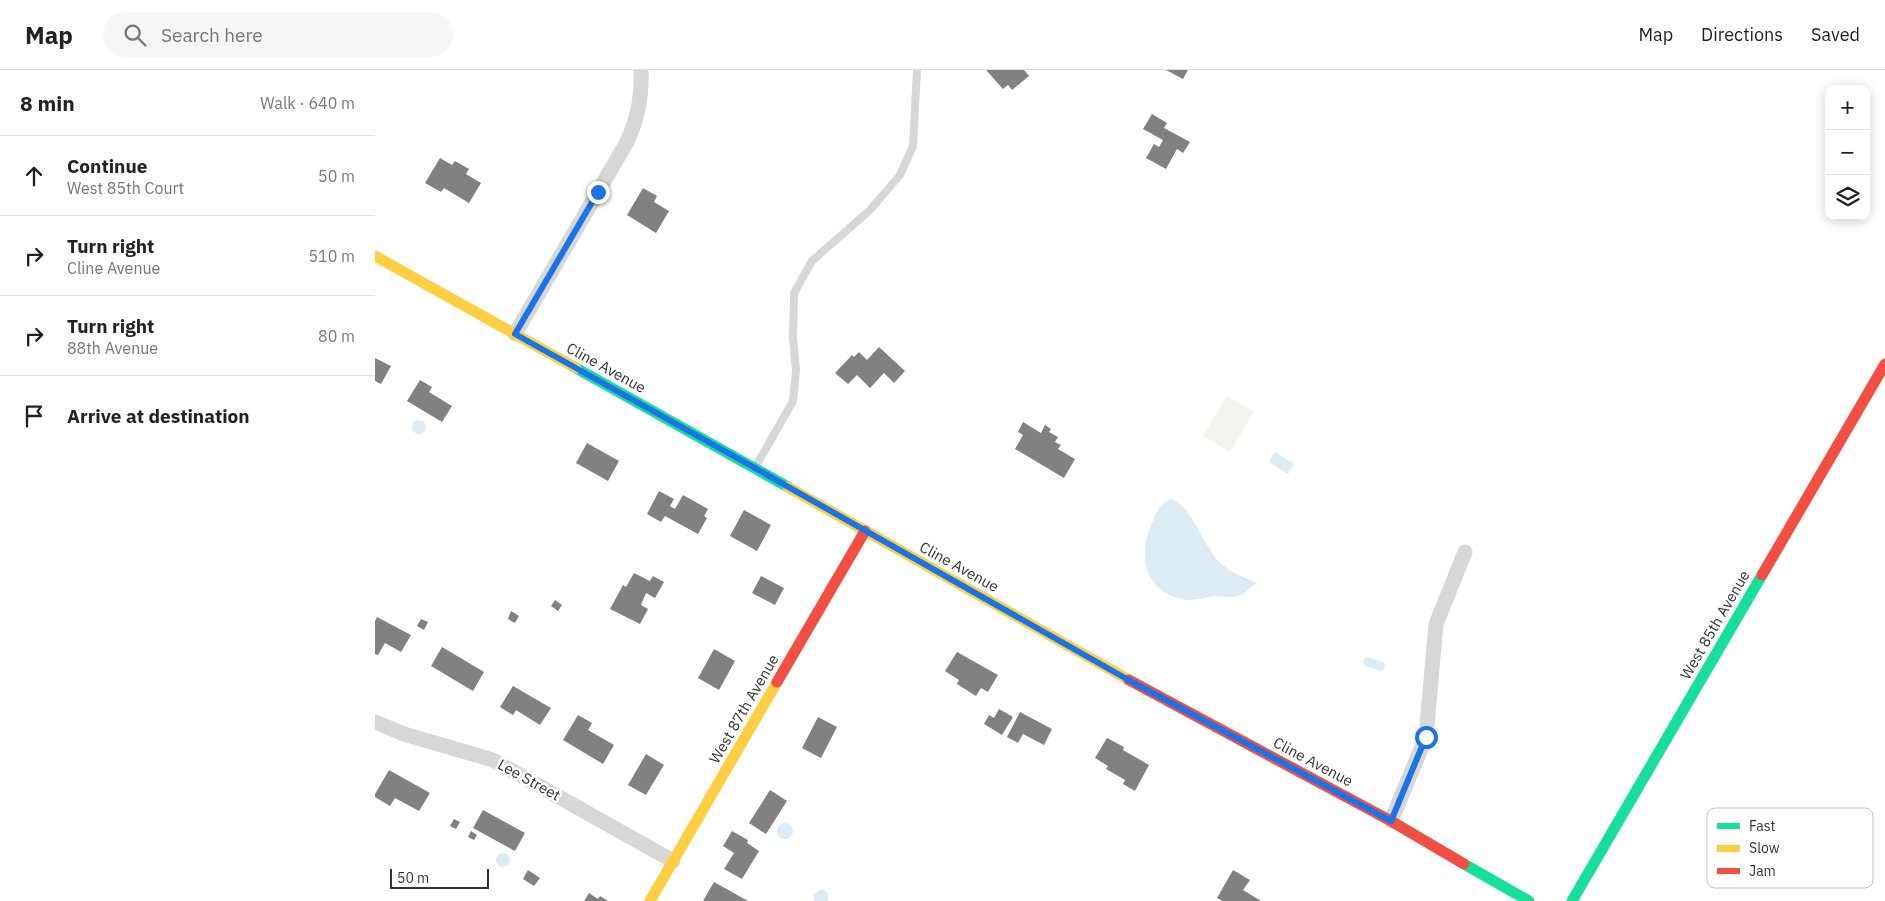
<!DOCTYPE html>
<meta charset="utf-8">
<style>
:root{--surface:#fff;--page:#f6f6f6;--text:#222;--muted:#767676;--line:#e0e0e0}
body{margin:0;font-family:"IBM Plex Sans",sans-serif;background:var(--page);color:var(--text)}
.controls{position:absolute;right:15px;top:15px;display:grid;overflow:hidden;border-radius:10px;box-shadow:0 2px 12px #0003}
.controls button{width:45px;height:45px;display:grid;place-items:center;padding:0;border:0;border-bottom:1px solid var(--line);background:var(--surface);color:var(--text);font:25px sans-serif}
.scale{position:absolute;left:15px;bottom:12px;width:99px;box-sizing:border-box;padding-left:5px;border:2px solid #333;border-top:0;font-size:14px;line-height:18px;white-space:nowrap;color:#333;-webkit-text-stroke:4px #fff;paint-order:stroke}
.stop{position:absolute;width:15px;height:15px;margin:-11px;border:4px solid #1a73e8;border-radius:50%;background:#fff}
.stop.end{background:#1a73e8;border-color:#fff;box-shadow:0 1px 5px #0008}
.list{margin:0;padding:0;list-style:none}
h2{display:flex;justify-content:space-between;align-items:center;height:65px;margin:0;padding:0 20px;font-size:21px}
h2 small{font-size:16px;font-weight:400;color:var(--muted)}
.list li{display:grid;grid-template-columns:32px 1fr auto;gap:15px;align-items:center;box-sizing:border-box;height:80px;padding:0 20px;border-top:1px solid var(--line)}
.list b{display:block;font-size:19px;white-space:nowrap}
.list p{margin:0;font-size:16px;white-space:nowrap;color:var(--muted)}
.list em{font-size:16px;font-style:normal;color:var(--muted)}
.icon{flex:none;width:28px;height:28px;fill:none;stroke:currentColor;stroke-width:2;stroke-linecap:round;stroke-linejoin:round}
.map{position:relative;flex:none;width:1510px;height:831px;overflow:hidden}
header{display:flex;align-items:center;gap:30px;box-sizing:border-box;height:70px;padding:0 25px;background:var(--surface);border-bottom:1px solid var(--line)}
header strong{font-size:24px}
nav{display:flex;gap:28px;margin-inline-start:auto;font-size:18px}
.search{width:350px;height:45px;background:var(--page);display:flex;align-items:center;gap:12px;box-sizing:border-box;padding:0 18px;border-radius:28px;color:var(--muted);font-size:19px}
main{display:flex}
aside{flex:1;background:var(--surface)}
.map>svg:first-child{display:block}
.green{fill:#f1f5ed}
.water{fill:#ddebf3}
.building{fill:#818181}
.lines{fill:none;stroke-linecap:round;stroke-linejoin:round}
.lane{stroke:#d7d7d7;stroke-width:8}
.street{stroke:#d7d7d7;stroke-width:15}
.fast{stroke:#16e098;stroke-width:11}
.slow{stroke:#ffcf43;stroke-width:11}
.jam{stroke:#f24e42;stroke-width:11}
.route{stroke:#1a73e8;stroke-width:6}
.labels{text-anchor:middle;stroke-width:5;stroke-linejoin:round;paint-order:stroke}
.street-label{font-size:15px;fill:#333;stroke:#fff}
.key{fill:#fff;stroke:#c2c2c2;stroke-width:1}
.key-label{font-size:14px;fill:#333}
</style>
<header>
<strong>Map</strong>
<div class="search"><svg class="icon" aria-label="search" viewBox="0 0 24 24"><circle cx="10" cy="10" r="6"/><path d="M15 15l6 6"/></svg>Search here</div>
<nav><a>Map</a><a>Directions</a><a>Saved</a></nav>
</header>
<main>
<aside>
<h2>8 min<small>Walk · 640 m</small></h2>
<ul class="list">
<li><svg class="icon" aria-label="ahead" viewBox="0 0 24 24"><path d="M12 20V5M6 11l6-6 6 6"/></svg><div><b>Continue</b><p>West 85th Court</p></div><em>50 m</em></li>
<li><svg class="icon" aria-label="right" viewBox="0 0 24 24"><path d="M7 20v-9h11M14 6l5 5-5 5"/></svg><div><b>Turn right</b><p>Cline Avenue</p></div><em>510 m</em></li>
<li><svg class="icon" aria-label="right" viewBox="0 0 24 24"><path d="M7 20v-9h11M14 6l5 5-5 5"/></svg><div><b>Turn right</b><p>88th Avenue</p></div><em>80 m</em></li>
<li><svg class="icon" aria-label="arrive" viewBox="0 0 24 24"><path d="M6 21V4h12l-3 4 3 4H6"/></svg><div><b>Arrive at destination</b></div></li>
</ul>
</aside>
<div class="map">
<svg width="1510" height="831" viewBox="0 0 1510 831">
<rect width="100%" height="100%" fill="#fff"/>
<path class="green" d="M852,326L879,342L855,382L828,366Z"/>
<path class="water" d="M37 357a7 7 0 1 1 14 0a7 7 0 1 1-14 0Z
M900,382L919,394L913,404L894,392Z
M795,429C814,431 830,478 844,492C855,502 869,508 882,513C876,517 869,524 863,526C855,528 847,526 840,526C828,527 818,532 806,529C768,520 763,484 777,453C781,443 785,434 795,429Z
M992,587L1008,592L1010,594L1009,599L1006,601L990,596L988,593L989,589Z
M402 761a8 8 0 1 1 16 0a8 8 0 1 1-16 0Z
M121 790a7 7 0 1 1 14 0a7 7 0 1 1-14 0Z
M447,819L453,823V831H439V824Z"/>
<path class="building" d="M611,0H649L654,6L637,20L633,15L628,19Z
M791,0H813L808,9Z
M777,44L792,53L789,58L815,72L808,83L802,79L791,99L771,88L779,74L784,77L788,70L768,59Z
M65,88L77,95L80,91L94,99L91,104L106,113L94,133L69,118L66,122L50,113Z
M268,118L282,126L279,132L294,141L281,163L252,145Z
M504,277L530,301L519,313L509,303L495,318L482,305L473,314L460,303L477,285L479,287L484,282L492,290Z
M0,288L16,296L6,314L0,311Z
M45,310L57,317L54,322L77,336L67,352L32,331Z
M648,352L666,363L670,355L676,359L674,362L683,367L680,372L686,375L683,379L700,389L689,408L640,379L648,365L643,362Z
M212,373L244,391L233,411L201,393Z
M284,421L299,429L295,436L300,439L308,425L333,439L329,446L332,448L323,464L290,446L286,452L272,444Z
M369,440L396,455L382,481L355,466Z
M259,503L275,511L278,506L289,512L280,528L271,523L266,535L273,539L265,554L235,539L248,515L251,517Z
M386,506L409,518L400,535L377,523Z
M180,530L187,535L183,541L176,536Z
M136,541L144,546L140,553L133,549Z
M2,547L36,565L26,582L10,573L3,585L0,584V551Z
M46,549L53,552L49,560L42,556Z
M67,577L109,602L98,621L56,596Z
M339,579L360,591L344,620L323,608Z
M582,582L623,605L613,622L606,618L601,626L582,614L584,610L570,601Z
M138,616L176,638L165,655L141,640L138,645L125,637Z
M624,639L638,647L627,665L609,654L614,645L619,648Z
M645,642L677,659L669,675L648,664L643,673L632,667Z
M203,645L217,653L213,660L239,675L228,694L188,670Z
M443,647L462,657L446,688L427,678Z
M732,668L749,677L748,680L774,695L760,721L748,714L750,710L731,699L733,696L720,688Z
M271,684L289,695L271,725L253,715Z
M14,700L55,723L44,741L20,728L15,736L0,727V724Z
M395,720L412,731L391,764L374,753Z
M108,740L150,763L140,781L98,758Z
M79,749L85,752L81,759L75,756Z
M96,761L102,765L99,770L93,767Z
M357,761L373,770L372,773L384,781L367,809L349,799L359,783L348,776Z
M153,800L165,808L159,816L148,809Z
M858,800L875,810L868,820L886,831H848L842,828Z
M339,812L373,831H328Z
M214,823L223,829L225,826L233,831H209Z"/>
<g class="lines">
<path class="lane" d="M381,396L418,331L421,300L418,268L419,223L437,191L495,140L525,105L538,76L542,0"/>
<path class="street" d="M140,264L252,72C263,47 267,27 266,0
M0,652L29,664L118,690L298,791
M1016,751L1051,667L1061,554L1090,482"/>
<path class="fast" d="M201,298L413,417
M1089,794L1154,831
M1197,831L1387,505"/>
<path class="slow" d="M0,186L201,298
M413,417L754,610
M275,831L402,612"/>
<path class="jam" d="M1387,505L1510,294
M754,610L1016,751L1089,794
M402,612L490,461"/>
</g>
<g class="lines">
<path class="route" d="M223,122L140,264L380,398L750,608L1016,751L1051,667"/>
</g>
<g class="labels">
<g class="street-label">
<text transform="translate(231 298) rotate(29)" y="5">Cline Avenue</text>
<text transform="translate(584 497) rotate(29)" y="5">Cline Avenue</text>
<text transform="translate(1340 555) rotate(-60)" y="5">West 85th Avenue</text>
<text transform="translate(369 639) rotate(-60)" y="5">West 87th Avenue</text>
<text transform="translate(938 692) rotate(28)" y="5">Cline Avenue</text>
<text transform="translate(154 710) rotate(29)" y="5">Lee Street</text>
</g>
</g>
<rect x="1332" y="738" width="166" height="80" rx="8" class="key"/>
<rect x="1342" y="753" width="23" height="6" fill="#16e098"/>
<rect x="1342" y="775" width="23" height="7" fill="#ffcf43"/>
<rect x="1342" y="798" width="23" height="6" fill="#f24e42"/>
<g class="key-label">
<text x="1374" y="761">Fast</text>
<text x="1374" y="783">Slow</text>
<text x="1374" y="806">Jam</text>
</g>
</svg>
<div class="controls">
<button>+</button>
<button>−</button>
<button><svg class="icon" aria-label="layers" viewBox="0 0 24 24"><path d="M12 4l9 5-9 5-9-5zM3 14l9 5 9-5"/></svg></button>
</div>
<div class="scale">50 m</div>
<div class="stop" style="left:1051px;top:667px"></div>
<div class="stop end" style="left:223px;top:122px"></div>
</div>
</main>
